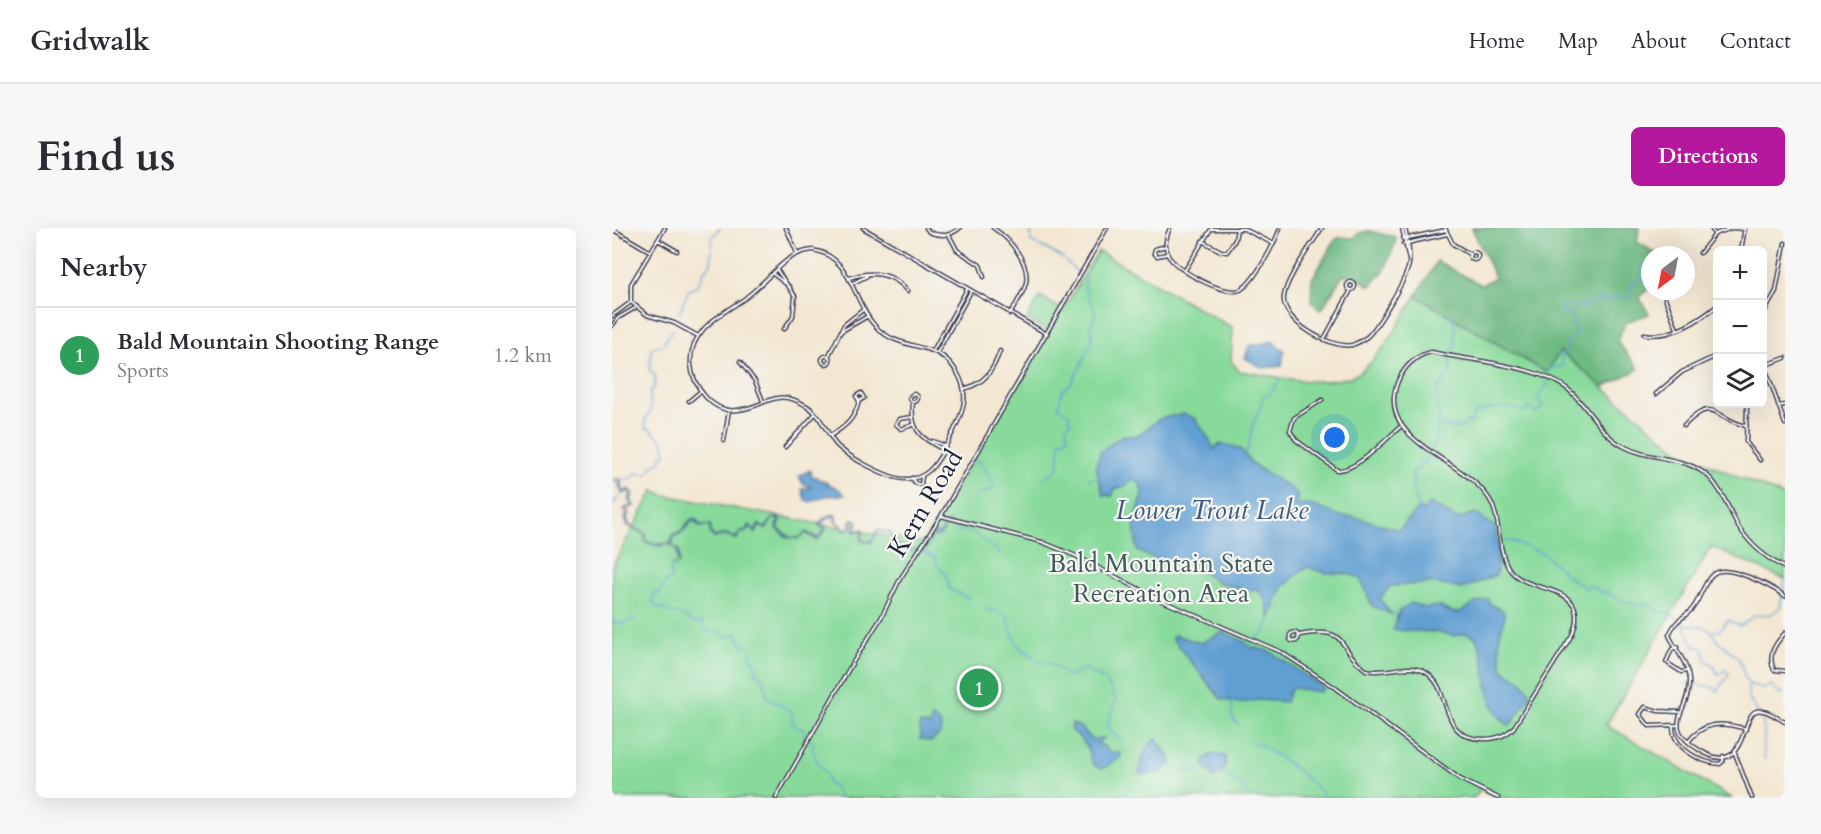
<!DOCTYPE html>
<meta charset="utf-8">
<style>
:root{--surface:#fff;--page:#f7f7f7;--text:#2b2b33;--muted:#7c7c81;--line:#e1e1e2;--accent:#b5179e}
body{margin:0;font-family:Cardo,serif;background:var(--page);color:var(--text)}
.controls{position:absolute;right:18px;top:18px;display:grid;overflow:hidden;border-radius:9px;box-shadow:0 6px 24px #0002}
.controls button{width:54px;height:54px;display:grid;place-items:center;padding:0;border:0;border-bottom:2px solid var(--line);background:var(--surface);color:var(--text);font:30px sans-serif}
.compass{position:absolute;left:1029px;top:18px;width:54px;height:54px;border-radius:50%;background:var(--surface);box-shadow:0 6px 24px #0002;rotate:212deg}
.you{position:absolute;left:723px;top:210px;width:21px;height:21px;margin:-15px;border:4px solid #fff;border-radius:50%;background:#1a73e8;box-shadow:0 0 0 9px #1a73e833}
.badge{display:grid;place-items:center;width:39px;height:39px;border-radius:50%;background:var(--accent);color:#fff;font-size:20px;font-weight:700}
.pin{position:absolute;translate:-50% -50%;border:3px solid #fff;box-shadow:0 2px 6px #0006}
.list{margin:0;padding:0;list-style:none}
h2{display:flex;justify-content:space-between;align-items:center;height:78px;margin:0;padding:0 24px;font-size:26px}
h2 small{font-size:20px;font-weight:400;color:var(--muted)}
.list li{display:grid;grid-template-columns:39px 1fr auto;gap:18px;align-items:center;box-sizing:border-box;height:96px;padding:0 24px;border-top:2px solid var(--line)}
.list b{display:block;font-size:22px;white-space:nowrap}
.list p{margin:0;font-size:20px;white-space:nowrap;color:var(--muted)}
.list em{font-size:20px;font-style:normal;color:var(--muted)}
.icon{flex:none;width:33px;height:33px;fill:none;stroke:currentColor;stroke-width:2;stroke-linecap:round;stroke-linejoin:round}
.map{position:relative;flex:none;width:1173px;height:570px;overflow:hidden;border-radius:9px}
header{display:flex;align-items:center;gap:36px;box-sizing:border-box;height:84px;padding:0 30px;background:var(--surface);border-bottom:2px solid var(--line)}
header strong{font-size:28px}
nav{display:flex;gap:33px;margin-inline-start:auto;font-size:21px}
.intro{display:flex;align-items:center;justify-content:space-between;box-sizing:border-box;height:144px;padding:0 36px}
h1{margin:0;font-size:42px}
.button{padding:15px 27px;border-radius:9px;background:var(--accent);color:#fff;font-size:21px;font-weight:700}
main{display:flex;gap:36px;padding:0 36px}
aside{flex:1;background:var(--surface);border-radius:9px;box-shadow:0 6px 24px #0002}
.map>svg:first-child{display:block}
.green{fill:#88da9b;stroke:#557e6b;stroke-width:1.5}
.forest{fill:#6eba83;stroke:#486e5f;stroke-width:1.5}
.water{fill:#619fd2;stroke:#426086;stroke-width:1.5}
.lines{fill:none;stroke-linecap:round;stroke-linejoin:round}
.stream{stroke:#619fd2;stroke-width:1.5}
.street-casing{stroke:#414052;stroke-width:5}
.street{stroke:#fff;stroke-width:2}
.labels{text-anchor:middle;stroke-width:4.5;stroke-linejoin:round;paint-order:stroke}
.street-label{font-size:26px;fill:#22223b;stroke:#f6f6f2}
.park-label{font-size:26px;fill:#415958;stroke:#f6f6f2}
.water-label{font-size:27px;font-style:italic;fill:#3e5a7f;stroke:#f6f6f2}
</style>
<header>
<strong>Gridwalk</strong>
<nav><a>Home</a><a>Map</a><a>About</a><a>Contact</a></nav>
</header>
<div class="intro"><h1>Find us</h1><a class="button">Directions</a></div>
<main>
<aside>
<h2>Nearby<small></small></h2>
<ul class="list">
<li><span class="badge" style="background:#2e9e5b">1</span><div><b>Bald Mountain Shooting Range</b><p>Sports</p></div><em>1.2 km</em></li>
</ul>
</aside>
<div class="map">
<svg width="1173" height="570" viewBox="0 0 1173 570">
<rect width="100%" height="100%" fill="#f6f6f2"/>
<filter id="ink" filterUnits="userSpaceOnUse"><feTurbulence type="fractalNoise" baseFrequency=".0167" numOctaves="2"/><feDisplacementMap in="SourceGraphic" scale="12" xChannelSelector="R" yChannelSelector="G"/><feConvolveMatrix kernelMatrix="1 2 1 2 8 2 1 2 1" color-interpolation-filters="sRGB"/></filter>
<filter id="wash" filterUnits="userSpaceOnUse"><feTurbulence type="fractalNoise" baseFrequency=".008" numOctaves="4" result="noise"/><feDisplacementMap in="SourceGraphic" scale="24" xChannelSelector="R" yChannelSelector="G"/><feGaussianBlur stdDeviation="1.35" result="paint"/><feColorMatrix in="noise" values="0 0 0 0 0 0 0 0 0 0 0 0 0 0 0 0 0 1.4 0 .05"/><feComposite in="paint" operator="in"/></filter>
<g filter="url(#wash)">
<rect width="100%" height="100%" fill="#f3e7d2"/>
<path class="green" d="M486,23L621,100L619,133L627,143C662,148 703,159 738,149C762,143 791,89 804,68L935,145L948,123L1068,224L1173,269V351L1099,319L994,497L1120,570H891L868,561L862,570H0V339L42,262L52,267L311,315Z
M428,68L449,81L435,103L415,91Z"/>
<path class="forest" d="M860,0H1027L1025,14L1047,27H1038V60L1027,69L1037,86L1014,94L1005,113L1027,141L991,159L948,123L935,145L804,68L825,33L869,57L883,50Z
M757,3L783,9L784,13L773,41L759,58L737,46L730,48L709,82L699,73L700,51L723,12L728,9L742,10L747,5Z"/>
<path class="water" d="M660,113L672,122L670,138L650,140L633,130L637,118Z
M572,186L583,190C590,201 597,209 602,221L607,216C641,220 626,227 645,239C659,248 672,255 685,265V274L689,277C706,274 723,292 740,288L787,302L807,280L811,283L818,275L843,290H849L863,285L883,299L887,326L884,347L850,361L821,355L778,358L768,371L779,386L760,378L748,350L736,346L714,345L695,339L671,359L658,391L654,372L646,362L635,363L606,354L580,338L564,334L552,335L525,323L522,294L531,267L530,258L521,251L513,258L503,261L500,268L491,267L484,238L489,223L511,207L525,208L549,190Z
M198,242L199,247L227,261L233,267L214,268L198,274L193,272L190,261L200,259L191,256L187,248Z
M8,251L11,264L18,261L21,265L19,272L22,278L13,281L17,285L15,289L17,297L34,306L33,313L47,316L59,315L61,306L68,305L80,291L85,292L88,298L98,297V304L102,309L114,306L124,310L128,304L133,303L138,297L143,304L147,296L153,300L161,291L167,289L169,292L166,300L179,310H187L194,304L206,310L213,301L207,298L206,296C210,291 218,285 224,287V293L234,302L239,298L238,292L242,291H244L246,295L243,303L251,301L250,311L252,314L261,312L265,302C278,304 279,303 285,316L299,322L312,321L313,317L317,315L320,307L330,304L332,295L339,293L332,296V303L327,308L320,309L313,323L303,321L300,323L284,317L278,304L266,303L260,314H251L249,311L250,302L242,304L244,292L239,293L241,298L233,303L223,293L222,287L207,296L213,299L214,302L205,312L194,305L186,311L174,309L165,300L166,290L161,291L154,301L147,298L144,305L138,299L134,304L128,305L125,311L114,307L102,310L98,306L97,297L87,299L81,292L69,306L62,308L60,318L67,322V336L59,338L66,336L65,322L58,316L47,318L33,314V307L15,297L13,289L16,285L12,281L21,277L17,272L19,265L18,263L11,266L7,258V252L0,253Z
M876,371L879,377L891,382C895,393 888,400 887,411C887,421 890,430 890,441L910,453L919,466L898,498C866,478 880,433 862,408L853,405L843,408L825,404L781,402L787,383L799,375L813,380L827,378C853,395 852,374 876,371Z
M611,404L634,414L635,418L657,423L712,460L709,464L681,460L677,464L674,474L646,472L627,475L609,471L560,410L562,407L589,415Z
M321,489L329,496L328,506L319,514L308,511V496L317,498Z
M460,496L468,499L480,511L492,510L485,516L492,518L497,524H508L509,529L491,541C475,538 480,526 473,516C469,510 464,506 459,501Z
M544,510L558,529V537L547,546L529,547L527,544L533,522Z
M601,526L613,528C615,538 610,544 602,550L591,536L594,530Z"/>
<g class="lines">
<path class="stream" d="M419,0V13L449,29L466,45
M67,85L77,62L86,57L94,40L99,36L100,10L108,0
M935,145L937,141L951,138L949,127L955,126L956,113L962,109L964,102L960,96L962,89L947,83L950,78L968,79L982,75L988,70L994,73L1002,69L1017,70L1020,67V57L1031,49L1029,37L1038,34
M827,198L850,200L855,194L859,195L862,186C870,182 903,175 909,184L917,181L924,184L930,180V175L925,172L936,154
M634,225C638,216 638,210 640,201C641,190 650,182 650,170L659,164L668,152
M363,232L371,237L382,258L380,262L366,267
M431,251L446,241L448,214L456,209L454,199L459,195L456,191L458,187L446,179L450,163L459,156L480,114L479,97L484,86L472,57L474,50L472,48
M476,251L486,250
M9,252L20,250L25,245L34,247L43,235L50,233L48,229L54,226L51,213L38,201H34L33,192L39,182L38,163L42,160L43,147L38,143L39,120L50,117L61,102
M0,277L10,265
M807,280L800,255L803,251L799,249L802,241L807,242V235L813,234C816,226 823,220 824,211C826,204 824,194 828,187L825,183L826,159C841,144 841,146 837,124L843,120V97L837,85
M338,295L346,303L361,304L388,326
M886,313H898L931,325L955,348L974,360L979,358L990,365L996,363L997,366L1021,376L1038,377L1047,385H1058L1074,397L1090,398L1099,403L1103,410L1127,431L1135,455L1151,461L1159,457L1167,465H1173
M308,323L324,330L325,338C334,345 336,350 337,361L359,371
M59,338V352L54,353L48,366L41,365L43,371L40,374L47,382L50,379C54,384 60,385 69,387C74,388 79,395 85,396L90,393L94,404L108,403L115,410L124,405L130,417L138,419V427L146,442L142,446H147L152,453L155,469L180,484V493L185,500L192,501V508L201,513C199,537 218,542 216,555L224,560L229,570
M374,382L388,383L395,388L403,413L410,422L416,424L426,434L438,435L457,449L472,440L494,453L504,471L496,496L499,503L510,513
M780,385L785,386
M0,393L10,396L24,390
M1072,397L1082,418L1091,420L1094,433L1101,437L1106,447L1113,442L1117,445L1106,463L1098,458L1073,456
M1101,403H1107L1116,392L1128,398L1143,387L1159,386L1168,380L1173,352
M634,419L654,403L658,391
M1137,457C1132,471 1145,480 1150,492C1155,503 1149,519 1153,531
M620,474V489L626,497
M913,477L918,480
M638,513C643,518 645,515 650,518C664,526 708,557 712,570
M558,537L567,543L593,542
M610,543L624,554L639,570"/>
</g>
</g>
<g filter="url(#ink)">
<g class="lines">
<g class="street-casing">
<path id="street" d="M53,0L19,56V74L35,87L62,95L86,108
M174,0L185,25
M251,0L435,106
M314,0L317,4C329,9 338,8 348,0
M381,0C397,10 418,34 414,55C411,66 404,76 398,86
M558,0C554,9 552,17 556,27C563,42 612,68 628,62C642,55 663,15 668,0
M710,0C699,18 675,49 672,68C668,93 719,121 740,117C746,115 751,112 756,108C766,98 795,50 797,36C799,24 795,12 793,0
M790,0L797,32
M833,0L841,16L859,27
M1099,0L1102,6
M1121,0L1133,1
M0,1L39,24
M337,7L345,22L368,37L372,49
M791,11L834,2
M46,12L65,23
M590,13L609,23L615,24L623,12L625,1
M791,16L835,6
M554,18L543,21L542,25L545,28L555,26
M201,22C241,29 240,74 264,99C278,114 299,116 317,122C340,128 357,156 351,179C348,193 339,207 333,220C324,237 314,252 293,251C277,251 231,227 222,214C214,203 207,185 195,178C162,158 155,179 126,182C101,186 81,159 79,137C76,104 106,88 129,73C154,57 171,24 201,22Z
M1129,22L1133,0
M858 28a4 4 0 1 1 8 0a4 4 0 1 1-8 0Z
M1088,25L1103,6L1120,0
M165,42L183,68L181,88L172,101
M573,42L599,1H632L660,15
M161,46L178,59
M237,50C258,43 280,44 296,63
M735 58a4 4 0 1 1 8 0a4 4 0 1 1-8 0Z
M239,56L255,48
M1053,70L1065,101
M0,88L19,74
M1150,89L1164,63L1173,15
M0,98L6,90L23,80
M230,103L256,88
M1032,106C1058,111 1087,93 1106,77
M712,111L739,62
M322,121L355,61
M325,125L359,63
M210 132a4 4 0 1 1 8 0a4 4 0 1 1-8 0Z
M216,129L232,97L252,81
M1101,130L1106,137
M1150,130L1173,196
M128,134L143,153L151,173
M1154,137L1173,130
M352,161C373,155 381,143 388,123
M1044,166L1070,144L1106,127
M298 170a4 4 0 1 1 8 0a4 4 0 1 1-8 0Z
M710,172L682,190L678,203L684,212L725,242C744,244 774,211 788,199
M77,173L89,163
M301,174C298,202 308,210 332,222
M1135,176L1134,214L1148,232
M1166,178L1173,177
M300,189L288,191L284,196L289,201L301,197
M1072,198C1102,166 1103,191 1134,198
M218,208C233,199 243,191 247,173L252,170L249,165L244,168L247,173
M112,213L117,182
M320,213L334,218
M173,219L203,186
M300,250L303,255L309,257L310,248
M329,288L430,314L464,328L548,372L669,424L721,458L848,551L886,570
M1173,368C1160,359 1113,333 1100,347C1090,357 1088,374 1078,383C1068,393 1064,391 1057,407C1063,421 1076,435 1077,452C1079,484 1045,497 1089,523C1134,550 1129,488 1144,483C1153,480 1165,490 1173,494
M677.5 409a4.5 4.5 0 1 1 9 0a4.5 4.5 0 1 1-9 0Z
M1173,405C1163,416 1155,427 1162,442L1173,443
M688,407C738,397 724,420 754,442C774,447 795,434 813,444C842,460 824,512 873,511C884,511 895,507 902,499L960,407C981,353 917,368 898,342C884,322 890,293 878,272C853,230 761,214 786,153C792,139 804,127 819,124C858,133 928,137 958,163C977,180 988,206 1011,218C1040,234 1074,226 1099,251C1110,263 1115,277 1122,290C1133,313 1150,328 1173,340
M1065,419L1060,421L1054,434L1069,444L1075,443
M1066,497L1037,498L1028,486L1033,479L1046,483L1067,484
M1061,499C1061,520 1089,535 1108,536L1111,533V528
M1076,514C1092,493 1110,494 1134,501
M1122,523L1140,570
M164,570L238,439L269,390L288,351L329,288L495,0"/>
</g>
<use href="#street" class="street"/>
</g>
</g>
<g class="labels">
<g class="street-label">
<text transform="translate(313 275) rotate(-59)" y="9">Kern Road</text>
</g>
<g class="park-label">
<text x="549" y="344">Bald Mountain State<tspan x="549" dy="30">Recreation Area</tspan></text>
</g>
<g class="water-label">
<text x="600" y="291">Lower Trout Lake</text>
</g>
</g>
</svg>
<div class="controls">
<button>+</button>
<button>−</button>
<button><svg class="icon" aria-label="layers" viewBox="0 0 24 24"><path d="M12 4l9 5-9 5-9-5zM3 14l9 5 9-5"/></svg></button>
</div>
<svg class="compass" viewBox="-18 -18 36 36"><path d="M0-13l5 13h-10z" fill="#e53935"/><path d="M0 13l5-13h-10z" fill="#7c7c81"/></svg>
<div class="you"></div>
<div class="pin badge" style="left:367px;top:460px;background:#2e9e5b">1</div>
</div>
</main>
